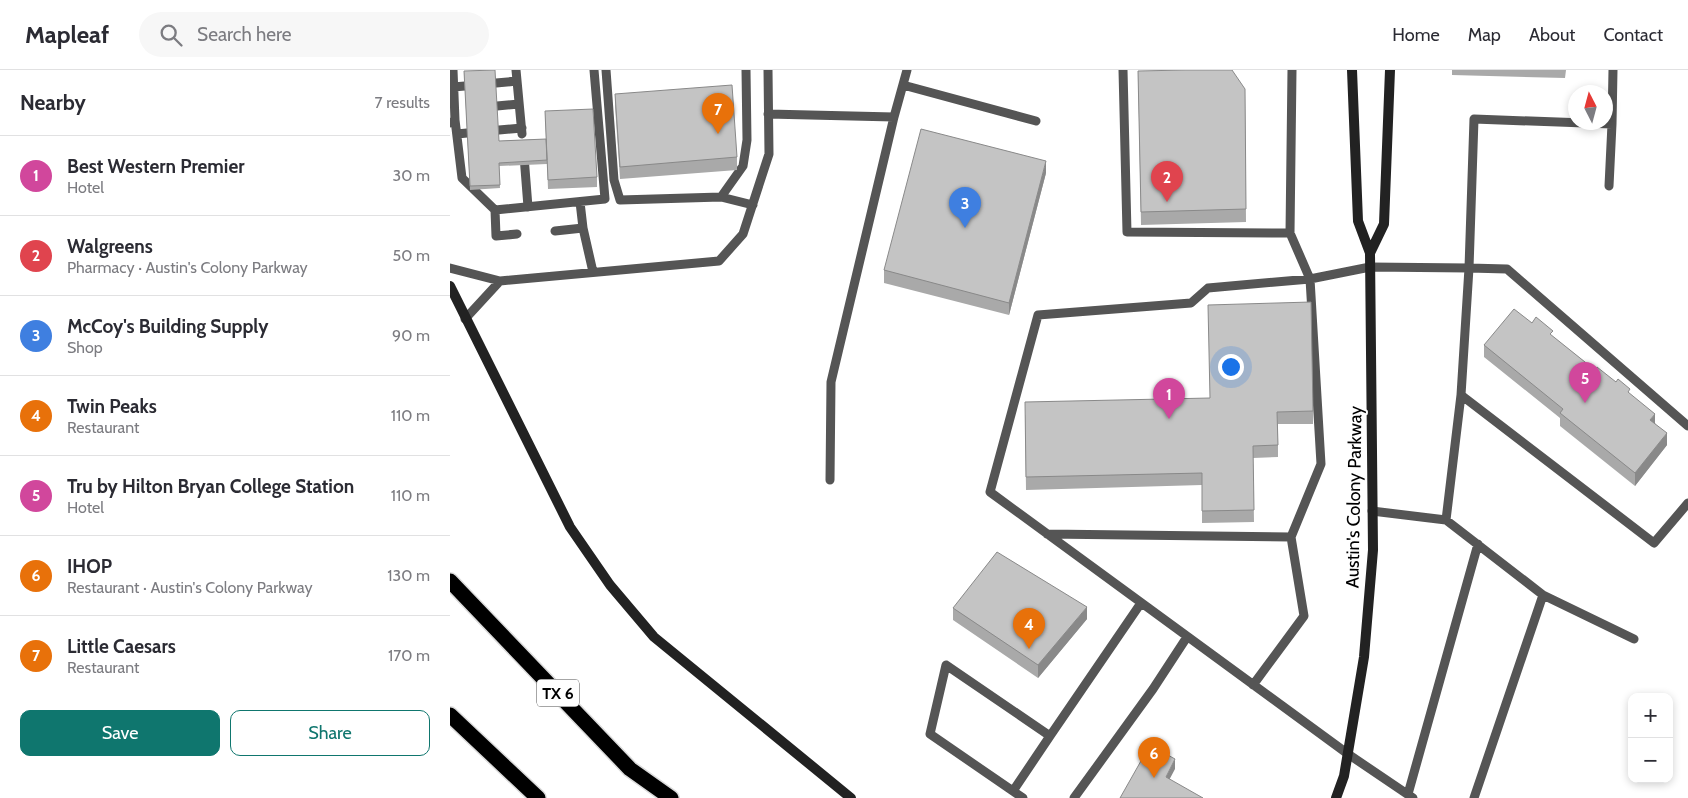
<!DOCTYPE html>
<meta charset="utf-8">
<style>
:root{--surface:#fff;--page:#f7f7f7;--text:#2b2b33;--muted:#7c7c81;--line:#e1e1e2;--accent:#0f766e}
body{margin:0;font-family:Cabin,sans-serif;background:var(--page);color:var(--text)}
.controls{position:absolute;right:15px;bottom:15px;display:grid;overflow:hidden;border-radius:10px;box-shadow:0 2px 8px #0003}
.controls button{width:45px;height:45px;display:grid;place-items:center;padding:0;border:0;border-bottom:1px solid var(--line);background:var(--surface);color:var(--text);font:25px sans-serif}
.compass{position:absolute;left:1118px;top:15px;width:45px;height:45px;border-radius:50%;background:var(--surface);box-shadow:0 2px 8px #0003;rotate:354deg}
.you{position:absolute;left:780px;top:296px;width:18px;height:18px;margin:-12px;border:4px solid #fff;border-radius:50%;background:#1a73e8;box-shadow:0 0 0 8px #1a73e833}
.badge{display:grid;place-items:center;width:32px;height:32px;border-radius:50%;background:var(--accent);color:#fff;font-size:16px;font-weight:700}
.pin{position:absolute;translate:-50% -41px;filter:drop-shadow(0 1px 2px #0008)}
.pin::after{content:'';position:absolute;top:26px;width:18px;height:15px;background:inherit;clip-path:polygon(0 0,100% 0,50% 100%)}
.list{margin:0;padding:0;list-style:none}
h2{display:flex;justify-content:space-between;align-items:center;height:65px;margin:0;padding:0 20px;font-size:21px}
h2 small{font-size:16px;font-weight:400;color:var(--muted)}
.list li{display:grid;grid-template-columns:32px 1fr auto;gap:15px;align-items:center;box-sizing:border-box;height:80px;padding:0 20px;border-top:1px solid var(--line)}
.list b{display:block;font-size:19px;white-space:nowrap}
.list p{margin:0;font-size:16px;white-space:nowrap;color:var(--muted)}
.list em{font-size:16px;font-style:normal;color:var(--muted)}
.actions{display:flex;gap:10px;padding:15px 20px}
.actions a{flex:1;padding:11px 0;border:1px solid var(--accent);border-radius:10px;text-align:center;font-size:18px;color:var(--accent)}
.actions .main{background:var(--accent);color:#fff}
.icon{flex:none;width:28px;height:28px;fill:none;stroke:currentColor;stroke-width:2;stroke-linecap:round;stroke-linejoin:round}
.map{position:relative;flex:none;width:1238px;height:728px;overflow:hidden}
header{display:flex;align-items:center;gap:30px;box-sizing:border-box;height:70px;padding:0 25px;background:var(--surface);border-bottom:1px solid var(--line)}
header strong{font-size:24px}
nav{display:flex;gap:28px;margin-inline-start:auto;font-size:18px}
.search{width:350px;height:45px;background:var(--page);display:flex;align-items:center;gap:12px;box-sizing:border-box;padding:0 18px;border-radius:28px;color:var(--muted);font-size:19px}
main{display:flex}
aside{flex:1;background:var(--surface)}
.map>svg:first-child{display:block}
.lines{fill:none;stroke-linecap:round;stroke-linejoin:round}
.highway-casing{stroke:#dbdbdb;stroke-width:18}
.lane{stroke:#555;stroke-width:9}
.secondary{stroke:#222;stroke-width:10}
.highway{stroke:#000;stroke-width:15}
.wall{fill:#a9a9a9}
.shaded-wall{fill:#898989}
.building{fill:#c4c4c4;stroke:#898989}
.labels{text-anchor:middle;stroke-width:4;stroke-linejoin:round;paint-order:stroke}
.shield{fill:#fff;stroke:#4c4c4c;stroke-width:1}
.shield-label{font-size:16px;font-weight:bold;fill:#000}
.street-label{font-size:18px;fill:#000;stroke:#fff}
</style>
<header>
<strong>Mapleaf</strong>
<div class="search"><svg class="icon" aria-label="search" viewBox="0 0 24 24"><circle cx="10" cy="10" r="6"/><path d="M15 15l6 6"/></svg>Search here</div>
<nav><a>Home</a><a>Map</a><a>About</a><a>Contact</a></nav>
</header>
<main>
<aside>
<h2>Nearby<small>7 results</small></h2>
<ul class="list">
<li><span class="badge" style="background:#d1479c">1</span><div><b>Best Western Premier</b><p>Hotel</p></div><em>30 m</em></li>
<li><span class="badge" style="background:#e0444e">2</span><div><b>Walgreens</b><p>Pharmacy · Austin's Colony Parkway</p></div><em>50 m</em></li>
<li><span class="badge" style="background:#3f7fe0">3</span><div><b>McCoy's Building Supply</b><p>Shop</p></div><em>90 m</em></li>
<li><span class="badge" style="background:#e8710a">4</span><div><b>Twin Peaks</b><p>Restaurant</p></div><em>110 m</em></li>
<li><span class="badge" style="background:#d1479c">5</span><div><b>Tru by Hilton Bryan College Station</b><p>Hotel</p></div><em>110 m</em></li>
<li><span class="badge" style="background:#e8710a">6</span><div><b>IHOP</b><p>Restaurant · Austin's Colony Parkway</p></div><em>130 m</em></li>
<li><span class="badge" style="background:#e8710a">7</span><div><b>Little Caesars</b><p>Restaurant</p></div><em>170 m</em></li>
</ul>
<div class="actions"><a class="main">Save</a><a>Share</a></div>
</aside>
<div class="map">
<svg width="1238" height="728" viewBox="0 0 1238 728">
<rect width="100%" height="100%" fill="#fff"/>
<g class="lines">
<g class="highway-casing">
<path id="highway" d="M0,511L180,699L221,728
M0,645L88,728"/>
</g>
<path class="lane" d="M66,0L72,64
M156,0L164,110L170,130L271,127L303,135
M673,0L677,162L840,163L860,209L871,394L841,467L854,546L803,615
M46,13L67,11
M453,15L586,51
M3,17L15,16
M47,36L69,34
M318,44L444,47L457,0
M5,50L12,108L45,140L46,166L67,164
M0,53L5,50L3,0
M49,60L72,58
M7,64L17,63
M74,86L78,137
M1159,116L1162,54
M271,127L293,96L297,70L296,0
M130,132L133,158L143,202
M45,140L155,129L144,0
M105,161L133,158
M840,163L842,0
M0,198L50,211L269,191L293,164L319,84L318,0
M15,249L50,211
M1011,325L1204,473L1238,433
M380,410L381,312L444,47
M922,441L996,450L1093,525L1024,728
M996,450L1011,325L1019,198L1057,199L1238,356
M597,464L841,467
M1093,525L1184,569
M563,721L600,666
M958,724L1028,474
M573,728L480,664L496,595L600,666L691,533
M624,728L703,619L737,567
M963,728L898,684L540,422L588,245L741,233L758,218L860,209L920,197L1019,198L1024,49L1162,54L1163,0"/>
<path class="secondary" d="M920,183L934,154L940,0
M0,216L120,457L160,515L204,567L401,728
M886,728L894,706L914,587L923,480L920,183L908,151L902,0"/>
<use href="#highway" class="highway"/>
</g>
<path class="wall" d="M1002,0H1116L1115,8L1002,5Z
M14,1L49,71L96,69L95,41L147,107V117L98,119L97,91V94L49,96L50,118L20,120Z
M688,1L795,19L796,152L691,155Z
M165,24L287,87V100L170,109L165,36Z
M596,103L559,245L434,213V200Z
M1082,253L1103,267L1145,300L1180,324L1205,353L1217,375L1185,416L1110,356V348L1034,287V275Z
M863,341V354H828V387L803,388L804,452L752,453V415L576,420L575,345Z
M503,538L637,549L588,608L503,550Z"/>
<path class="shaded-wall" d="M596,91V103L559,245V233Z
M1205,344V356L1200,350Z
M1217,363V375L1185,416V403Z
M637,537V549L588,608V595Z
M725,689V699L716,716V707Z"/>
<path class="building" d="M45,0L49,71L96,69L97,90L49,93L50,115L20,116L14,1Z
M735,0H782L795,19L796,139L691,142L688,1Z
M282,15L287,87L170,97L165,24Z
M143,39L147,107L98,110L95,41Z
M471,59L596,91L559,233L434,200Z
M861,232L863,341L827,342L828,375L803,376L804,440L752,441V403L576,407L575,332L760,328L758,235Z
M1064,239L1082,253L1086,247L1103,261L1100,264L1145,300L1147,297L1166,312L1168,309L1180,319L1178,322L1205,344L1200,350L1217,363L1185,403L1110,343L1113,339L1034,275Z
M547,482L637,537L588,595L503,538Z
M700,675L725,689L716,707L753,728H670Z"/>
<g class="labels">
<rect class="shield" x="87" y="609.5" width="42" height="27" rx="4"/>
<g class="shield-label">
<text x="108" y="629">TX 6</text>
</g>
<g class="street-label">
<text transform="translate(904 427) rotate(-89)" y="6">Austin's Colony Parkway</text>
</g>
</g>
</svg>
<div class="controls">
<button>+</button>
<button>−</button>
</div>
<svg class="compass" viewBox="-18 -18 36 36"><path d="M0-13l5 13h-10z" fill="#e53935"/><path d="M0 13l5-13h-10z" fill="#7c7c81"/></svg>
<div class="you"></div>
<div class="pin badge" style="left:719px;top:349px;background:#d1479c">1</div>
<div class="pin badge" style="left:717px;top:132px;background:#e0444e">2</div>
<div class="pin badge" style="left:515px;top:158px;background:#3f7fe0">3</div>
<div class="pin badge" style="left:579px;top:579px;background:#e8710a">4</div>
<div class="pin badge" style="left:1135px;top:333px;background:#d1479c">5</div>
<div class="pin badge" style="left:704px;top:708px;background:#e8710a">6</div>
<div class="pin badge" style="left:268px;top:64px;background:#e8710a">7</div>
</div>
</main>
